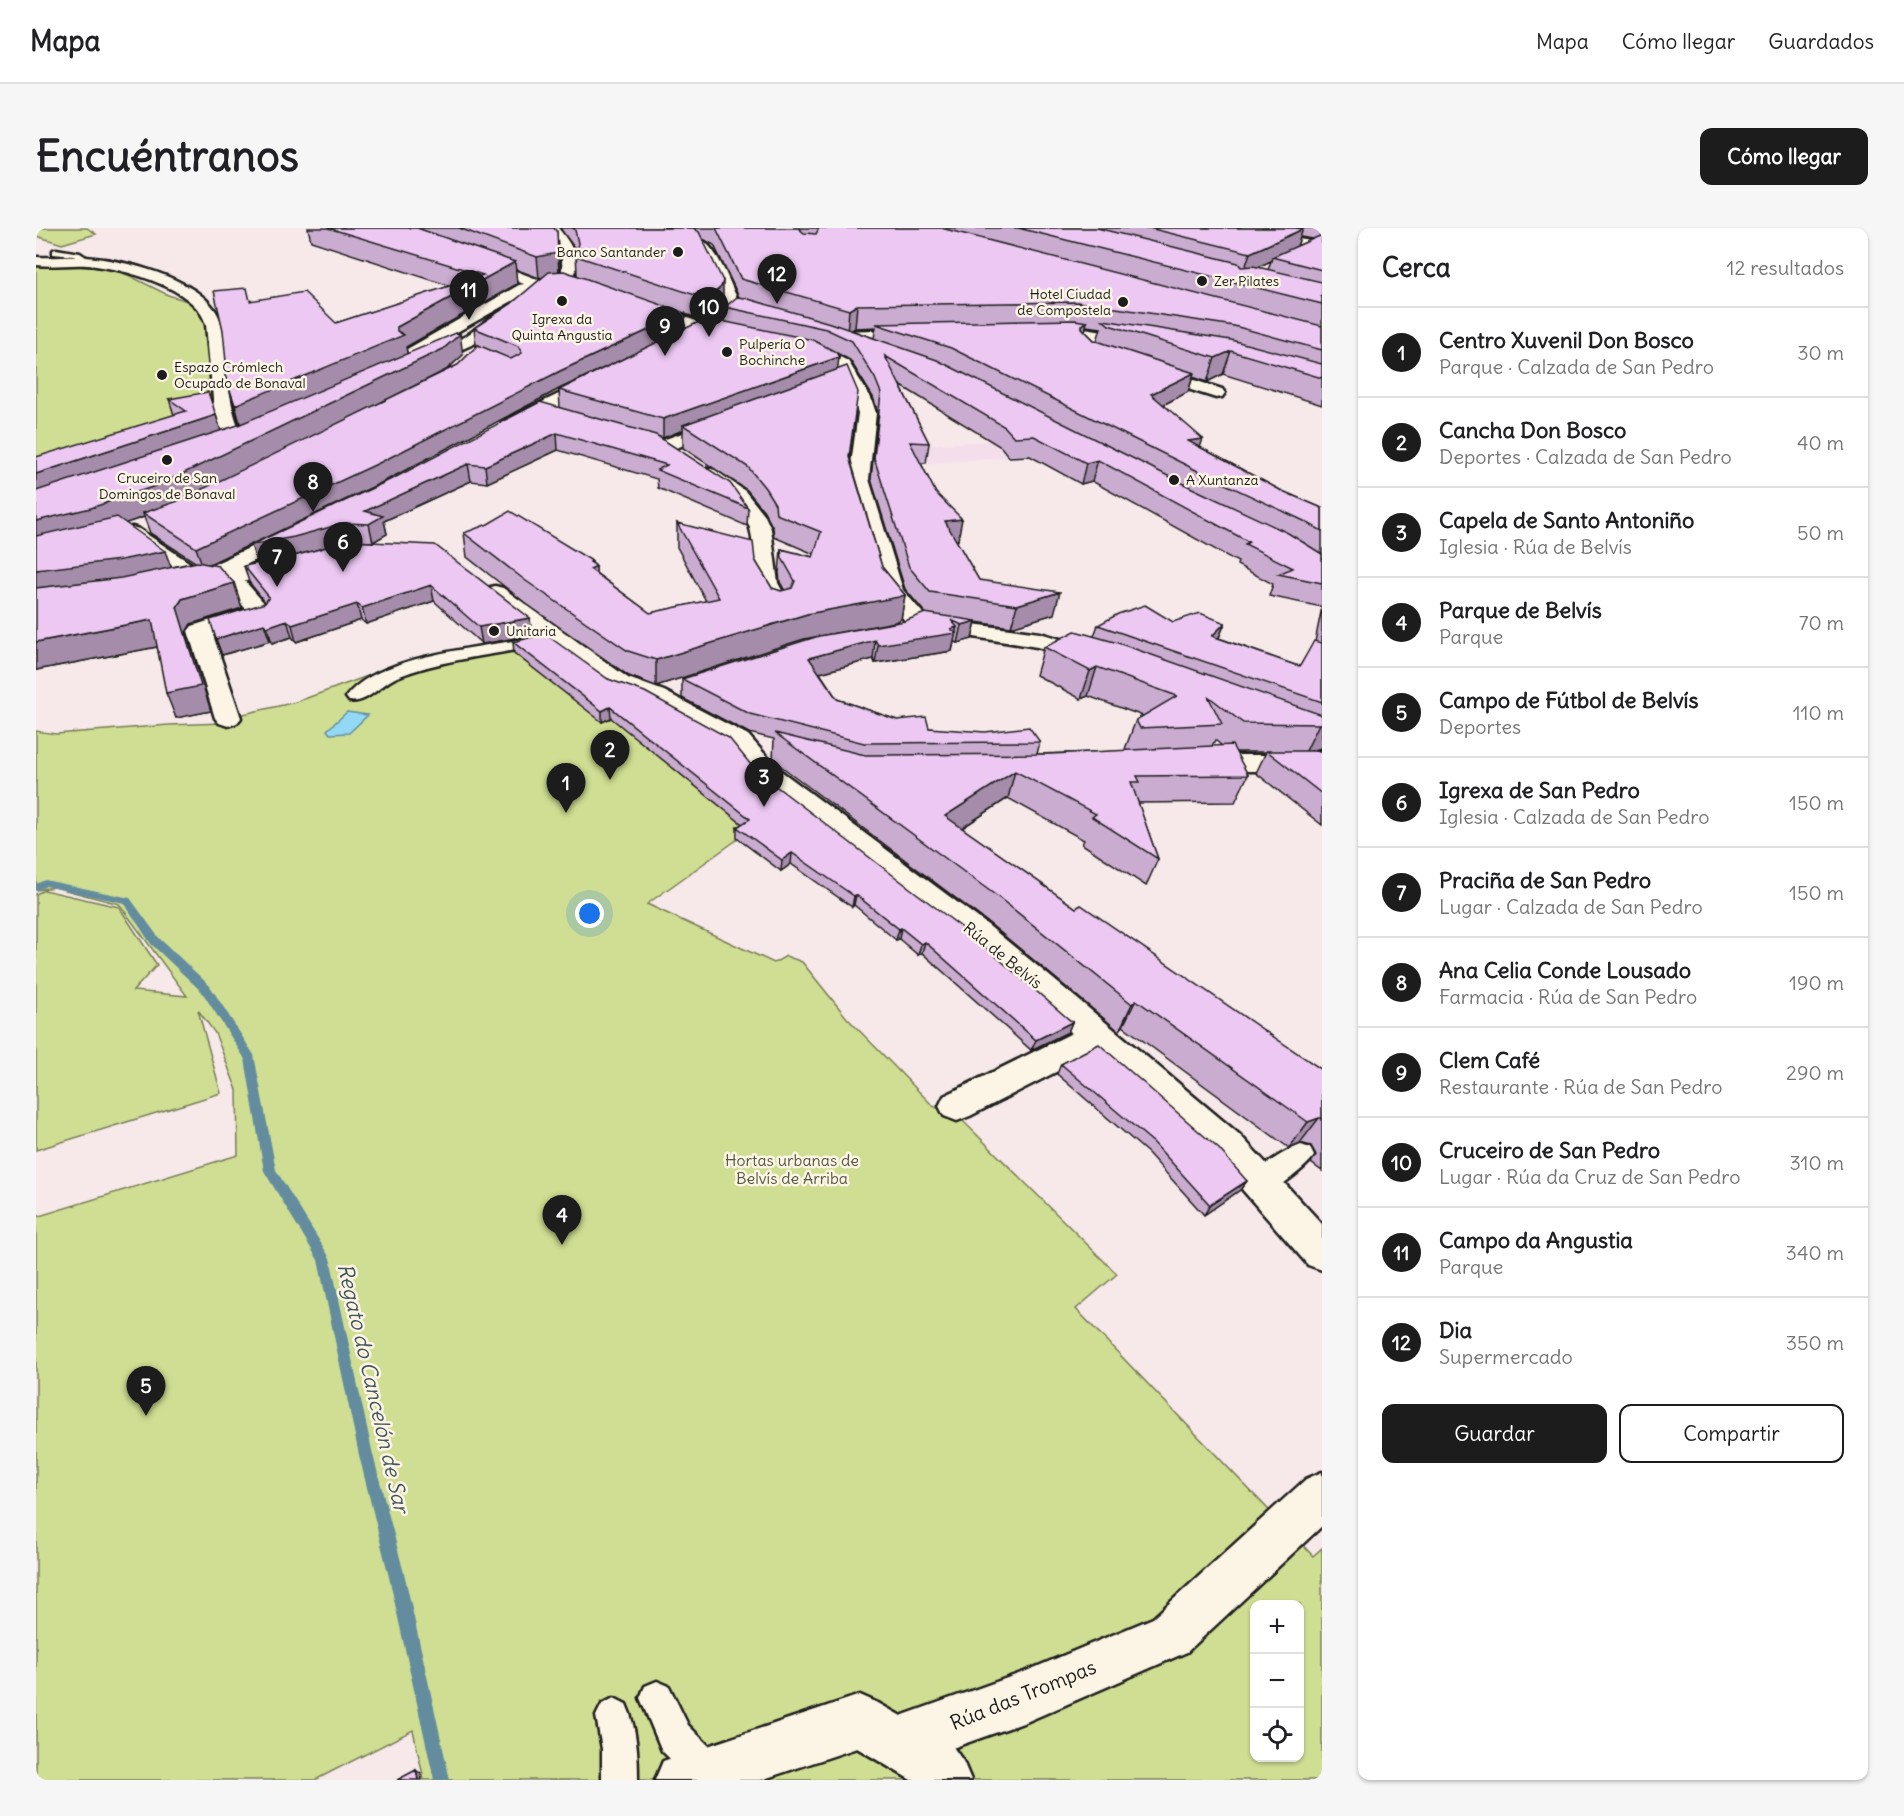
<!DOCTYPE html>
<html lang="es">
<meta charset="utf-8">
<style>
:root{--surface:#fff;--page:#f6f6f6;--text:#202124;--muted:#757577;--line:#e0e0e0;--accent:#1c1c1c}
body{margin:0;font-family:Delius,sans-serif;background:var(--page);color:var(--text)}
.controls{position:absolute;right:18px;bottom:18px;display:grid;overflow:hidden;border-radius:12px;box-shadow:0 2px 4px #0004}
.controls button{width:54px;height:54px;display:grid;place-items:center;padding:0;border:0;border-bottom:2px solid var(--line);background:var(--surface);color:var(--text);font:30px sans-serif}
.you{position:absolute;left:554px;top:686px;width:21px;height:21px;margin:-15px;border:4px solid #fff;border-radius:50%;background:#1a73e8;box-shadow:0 0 0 9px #1a73e833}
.badge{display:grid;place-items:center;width:39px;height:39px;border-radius:50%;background:var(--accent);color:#fff;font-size:20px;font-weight:700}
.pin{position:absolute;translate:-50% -50px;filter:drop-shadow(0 2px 3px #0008)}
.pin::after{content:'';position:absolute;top:32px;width:21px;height:18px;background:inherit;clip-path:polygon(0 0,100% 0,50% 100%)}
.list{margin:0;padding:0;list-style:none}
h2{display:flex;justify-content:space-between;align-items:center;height:78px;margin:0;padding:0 24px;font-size:26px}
h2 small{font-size:20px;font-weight:400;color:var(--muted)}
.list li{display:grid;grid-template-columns:39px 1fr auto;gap:18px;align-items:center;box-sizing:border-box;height:90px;padding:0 24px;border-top:2px solid var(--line)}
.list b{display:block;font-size:22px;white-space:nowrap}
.list p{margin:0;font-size:20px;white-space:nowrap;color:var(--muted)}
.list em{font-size:20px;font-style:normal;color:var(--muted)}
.actions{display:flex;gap:12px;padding:18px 24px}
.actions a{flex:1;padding:14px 0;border:2px solid var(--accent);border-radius:12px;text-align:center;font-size:21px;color:var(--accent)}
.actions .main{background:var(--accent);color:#fff}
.icon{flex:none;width:33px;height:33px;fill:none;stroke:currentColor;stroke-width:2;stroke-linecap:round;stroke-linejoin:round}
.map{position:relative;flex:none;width:1286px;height:1552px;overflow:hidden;border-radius:12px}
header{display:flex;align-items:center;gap:36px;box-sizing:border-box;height:84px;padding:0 30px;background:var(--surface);border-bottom:2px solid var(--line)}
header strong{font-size:28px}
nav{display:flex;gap:33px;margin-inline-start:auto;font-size:21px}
.intro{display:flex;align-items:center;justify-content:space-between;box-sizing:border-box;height:144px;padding:0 36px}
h1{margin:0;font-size:42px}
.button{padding:15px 27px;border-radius:12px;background:var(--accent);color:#fff;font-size:21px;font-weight:700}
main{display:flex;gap:36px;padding:0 36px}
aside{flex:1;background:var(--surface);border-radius:12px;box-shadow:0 2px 4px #0004}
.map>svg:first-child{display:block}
.built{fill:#f4deec}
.green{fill:#cfde92;stroke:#767d57;stroke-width:1.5;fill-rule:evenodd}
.water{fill:#93d9f5;stroke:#638d9e;stroke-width:1.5}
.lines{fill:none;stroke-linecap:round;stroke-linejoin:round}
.stream{fill:#638d9e;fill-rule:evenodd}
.service-casing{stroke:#1c1c1c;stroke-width:5}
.pedestrian-casing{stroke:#1c1c1c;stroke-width:5}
.minor-casing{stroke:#1c1c1c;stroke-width:5}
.service{fill:#fcf5e5;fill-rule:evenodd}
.pedestrian{fill:#fcf5e5;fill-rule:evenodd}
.minor{fill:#fcf5e5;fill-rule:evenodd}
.wall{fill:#cbacd1;stroke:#1c1c1c;stroke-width:1.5;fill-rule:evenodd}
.shaded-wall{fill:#a58caa;stroke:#1c1c1c;stroke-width:1.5}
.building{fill:#ecc8f3;stroke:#1c1c1c;stroke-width:1.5}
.poi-dot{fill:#1c1c1c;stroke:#fcf5e5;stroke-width:2}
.labels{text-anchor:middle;stroke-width:5;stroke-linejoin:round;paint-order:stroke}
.far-poi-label{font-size:14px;fill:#1c1c1c;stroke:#fcf5e5;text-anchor:start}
.street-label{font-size:16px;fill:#1c1c1c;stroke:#fcf5e5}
.park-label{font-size:16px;fill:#52563f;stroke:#fcf5e5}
.near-street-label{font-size:20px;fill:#1c1c1c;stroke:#fcf5e5}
.near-water-label{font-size:21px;font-style:italic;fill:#40555d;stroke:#fcf5e5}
</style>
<header>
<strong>Mapa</strong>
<nav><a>Mapa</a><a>Cómo llegar</a><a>Guardados</a></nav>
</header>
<div class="intro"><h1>Encuéntranos</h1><a class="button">Cómo llegar</a></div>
<main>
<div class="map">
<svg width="1286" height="1552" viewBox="0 0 1286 1552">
<rect width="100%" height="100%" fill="#f7e8e9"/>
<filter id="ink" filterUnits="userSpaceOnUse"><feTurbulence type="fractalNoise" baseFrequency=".0167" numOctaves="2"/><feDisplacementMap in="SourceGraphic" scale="12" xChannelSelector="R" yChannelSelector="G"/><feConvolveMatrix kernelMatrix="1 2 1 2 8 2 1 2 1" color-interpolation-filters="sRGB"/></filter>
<g filter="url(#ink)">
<path class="built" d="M1011,209L995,228L891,235L886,225H892L890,217Z"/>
<path class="green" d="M0,0H51L60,6L26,16L0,8Z
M0,35L80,41L132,67L158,75L167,86L174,112L177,153L175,185L0,254Z
M495,409L732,563L702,611L611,676L738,735L750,728L766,734L811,790L897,878L927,893L1081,1046L1040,1081L1277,1328L1286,1320V1552H388L377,1502L279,1552H0V989L202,927L201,862L179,805L162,782L185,865L0,922V666L8,662L83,679L121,737L97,763L151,768L83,676L18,659L0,662V503L20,506L133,497L187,495L203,487L260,474L381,430L465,418ZM1218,1376H1264V1530H1218Z"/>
<path class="water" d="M311,484L332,487L313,505L294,506L291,502Z"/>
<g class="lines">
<path class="stream" d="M9,652L94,670L123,710L174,758L218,827L240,942L294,1030L337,1227L369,1349L414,1552H398L353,1349L323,1227L282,1032L228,943L209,831L166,764L115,716L88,675L10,658L0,663V656Z"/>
<g class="service-casing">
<path id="service" d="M20,21L44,25L56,33L51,36L38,28L17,26V22Z
M502,408L510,413L508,416C459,428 408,430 361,449C346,455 330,477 313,473L310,469C342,425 452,420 502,408Z
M1265,917L1274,920L1278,928C1273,937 1236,967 1225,967C1222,967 1219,965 1216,964L1212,956C1220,940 1248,923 1265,917Z
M621,1453L633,1458L652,1497L685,1530L690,1543L686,1552H656L626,1523L604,1470L609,1458Z
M578,1470L590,1476C601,1500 602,1526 602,1552H566V1521L560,1488L566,1476Z"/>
</g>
<g class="pedestrian-casing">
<path id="pedestrian" d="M504,53L511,57L509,60L492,64L380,127L374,129L366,124L483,57Z
M564,146L572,151L570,155L479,201H467L464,197L467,193Z
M258,299L265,301L268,305L265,309L190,347L207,351L236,384L233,389L177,407L205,490L201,495L192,498L183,495L179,490L152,403L156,398L210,381C196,366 183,352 160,358C151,361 145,363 136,361L133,356L136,351L161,344Z
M1286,1244V1298L1151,1424L990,1494L860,1540L842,1532L834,1514L842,1496L988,1444L1117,1390L1270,1251Z"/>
</g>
<g class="minor-casing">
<path id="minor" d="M349,0H365L509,54L511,57L504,61L499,60L373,14Z
M509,0H522C536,16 547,35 535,55H525L523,52C532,31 521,17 509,0Z
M629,0C676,0 685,36 702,72L698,87L683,98L708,103L710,106L708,109L702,111L654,101L602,83L600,80L602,77L607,76L667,95L686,82L688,72L668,27L662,20Z
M1179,0H1200L1228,7L1286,14V22L1228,15L1180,3Z
M0,29C17,30 34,28 50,29C88,32 157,49 179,82C185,91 187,102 188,112C193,148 191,182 210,214L208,218H194L185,202L178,181L170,97C161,59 85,40 51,37C34,36 17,39 0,37Z
M475,78L482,82L480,85L442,114L391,137L385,139L377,134L379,131L430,108L470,79Z
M1008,97L1035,98L1108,109L1116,114L1108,119L1003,105L1000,102L1003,99Z
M884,101L892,106L890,109L799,113L791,108L799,103Z
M761,114L788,121L812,133L835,170L840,185L833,251L867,362L891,390L1004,405L1065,423L1069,428L1065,433L1057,435L1001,419L874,399L845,363L813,251L822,185L817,170L800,139L777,128L755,122L753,119L755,116Z
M1111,137L1186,161L1189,165L1186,169L1180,170L1105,146L1103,142L1105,138Z
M689,190L695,191L698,195L695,199L635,222H621L619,218L621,214Z
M672,240L679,242L709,263L729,288L735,301L742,355L755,379L752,384L744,386L736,384C730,376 723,365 720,355C714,334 721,310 710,291C700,272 682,262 665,250L662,246L665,242Z
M96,299L103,301L163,341H192L255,331L263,332L266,337L263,342C232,349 181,362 151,352C128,344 108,323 89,309L86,305L89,301Z
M459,358L467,360L592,450L628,463L712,507L741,540L953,698L1074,798L1204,907L1286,996V1042L1272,1037L1178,929L1059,824L934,888L921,893L908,888L903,878L908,868L1036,805L931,714L721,552L694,519L610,473L574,460L451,370L448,365L451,360Z
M1286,522V539L1272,543H1160L1151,541L1147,535L1151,529L1160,527H1269Z
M824,1467L842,1475L915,1516L927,1533L935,1552H875L821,1520L725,1552H619L627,1533Z"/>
</g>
<use href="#service" class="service"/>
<use href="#pedestrian" class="pedestrian"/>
<use href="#minor" class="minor"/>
</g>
<path class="wall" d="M272,0H518L523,25V43L541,47L540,22L524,0H1286V177L1187,146L1171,154L1157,149L1152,164L1127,177L1164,219L1244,262L1286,280V518L1285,520L1273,524L1286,523V597L1220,545L1230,524H1199L1212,547L1199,574L1102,575L1122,631L1110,658L1046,616L1048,612L972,570L926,600L1040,680L1286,842V943L1275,935L1280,927L1275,918L1264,915L1253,920L1087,798L1083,803L954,696L737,532L738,511L713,505L646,470V451L869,393L890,386L869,361L835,251L842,184L837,169L814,132L801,125L803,129L801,141L814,230L846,339L869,367L865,391L859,394L768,411L620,458L593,448L492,377L431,329L428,305L556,335L560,338V345L614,385L670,373L641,319V295L719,332L736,360L745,363H749L744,354L743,345L745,321L777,329L778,326L738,309L737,300L728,283L711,262L647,220V202L627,210L620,208L712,280L711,298L622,260L621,251L522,222L451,255L435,253L348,293L351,306L337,314L312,313L496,407L446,416L398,373L330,396L325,392L260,414L256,409L236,415L234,413L186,427L229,374L213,354L208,338L262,327L306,315L221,335L524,180L523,162L603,123L525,160L347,254L173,336L198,355L206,380L155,396L150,404L175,483L140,490L121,419L0,442L138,187L133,171L180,187L185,203L204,197L189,147L190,134L214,73L300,95L414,58L275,13ZM1264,9L1278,11L1261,18ZM667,11L678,17L703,69L689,79L688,94L673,91L684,81L687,75ZM1235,33L1232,42L1221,39ZM479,41L503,50L507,49L475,76L438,100L440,117H442L422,137L410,142L427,127L371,125L370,119L481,56ZM649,86L668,92L649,101ZM1050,98L1065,100L1061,113L1058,112L1049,103ZM840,99L838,110L815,102L819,100ZM864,157L965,219L973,229L994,228L1045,256L1056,253L1202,334L1201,337L1237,356L1233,368L1286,379L1279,414L1264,438L1259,437L1183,410L1189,395L1137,394L1062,397L1058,408L1008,419L1000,447L1045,471L1052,468L1107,488L1100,492L1089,521L1090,523L1001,526L1004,514L893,500L861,492L801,471L784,445L837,431L839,435L916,423L918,414L922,415L936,411L940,394L975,399L1018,386L943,352L920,312H922L885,235H890L893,215ZM108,289L114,305L159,334L136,339L90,295ZM1179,512L1186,518H1176Z
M477,414L572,451L720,543L1036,794L1032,804L995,822L886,725L882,727L863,711L860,712L818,677L816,679L755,636L745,643L701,610V599L706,596L575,490L566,494L478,425Z
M1025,836L1211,953L1204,962L1168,987L1112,925L1021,846Z"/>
<path class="shaded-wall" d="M1267,1L1260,21L1236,29L1235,33L1207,46L1214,25Z
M521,4L523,46L503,50L501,29Z
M479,34L481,56L370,119L372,130L206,202L199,177L361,99Z
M687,53V75L684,81L671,93V71Z
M821,77L819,100L811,105L813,82Z
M649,85V102L525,160L347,254L167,339L160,320L524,143Z
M1051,94L1047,112L1046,97Z
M424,106L427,127L410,142L133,280L107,285L108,289L64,304L0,319V293Z
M1195,123L1187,146L1171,154L1179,130Z
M803,129L801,146L647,197V202L627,210V191Z
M1158,145L1152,164L1109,186L1115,166Z
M180,187L187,210L0,273V246Z
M521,205L522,222L451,255L449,238Z
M1167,211L1160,231L1152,213Z
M1062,232L1056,253L1045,256L1050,235Z
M432,236L435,253L348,293L351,306L337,314L333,296L329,283Z
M926,291L922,312L905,314L909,293Z
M309,295L313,313L262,327L221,335L215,317Z
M129,323L138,347L0,368V342Z
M556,333V340L560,338L561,362L556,365L554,334Z
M198,355L206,380L155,396L150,404L175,483L140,490L130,465L141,379L146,371Z
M395,357L398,373L330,396L326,380Z
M1024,364L1018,386L975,399L981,377Z
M869,367L865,391L859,394L768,411L620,458V432L771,386Z
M321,376L325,392L260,414L256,397Z
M494,390L496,407L446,416L443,399Z
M116,392L126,418L0,442V414Z
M251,392L256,409L236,415L231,399Z
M940,393L936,411L922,415L926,397Z
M1189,395L1180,416L1176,408Z
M228,396L234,413L186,427L180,411Z
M921,399L916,423L839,435L842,417Z
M839,412L837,431L772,448L773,430Z
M1061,439L1052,468L1045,471L1054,443Z
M574,479L575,490L566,494V483Z
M1283,496H1286V518L1285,520L1269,525Z
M979,543L972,570L903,615L909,588Z
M756,625L755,636L745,643L746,632Z
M820,667L818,677L816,679L818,668Z
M865,700L863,711L860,712L863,701Z
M889,714L886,725L882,727L885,716Z
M1100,772L1087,798L1083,803L1096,776Z
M1036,794L1032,804L995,822L1000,812Z
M1283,890L1264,915L1253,920L1272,894Z
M1211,953L1204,962L1168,987L1174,977Z
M380,1542L385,1546L386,1552H382Z"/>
<path class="building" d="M292,0H381L479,34L361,99V103L368,107L199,177L189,147L187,135L190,134L187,102L178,63L211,60L214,73L268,64L300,95L447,47Z
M423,0H518L521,4L522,25L501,29Z
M537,0H657L663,4L687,53L685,59L671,71L540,28L542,15L539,2Z
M680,0H762L768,5L780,6L783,0H905L1286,98V122L1198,98L1041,74L821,77L813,82L705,51Z
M982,0H1061L1202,35L1205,39L1217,38L1286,54V66L1285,68L1286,69V76Z
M1113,0H1259L1267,1L1214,25Z
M1286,7V42L1236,29Z
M528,43L649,85L524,143L343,235L160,320L107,285L142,273L422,137L442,117L475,131L486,125L482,118L438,100L475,76L513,44Z
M701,69L709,70L794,95L901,132L1156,260L1252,305L1286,326V355L1242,346L1257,340L1209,316L1213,314L1062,232L1050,235L998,208L978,209L969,199L849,128L893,215L874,214L900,265L926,291L909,293L943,352L1024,364L981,377L894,364L873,339L838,230L845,165L839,150L816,113L790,101L689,79Z
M671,90L777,112L800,124L803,129L627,191L523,162Z
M1039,92L1051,94L1046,97V100L1058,112L1158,145L1115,166L1167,211L1152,213L1244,262L1286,280V303L1268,293L1172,248L915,120L840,96Z
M1067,92L1195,112L1286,136V150L1195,123L1179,130L1073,97Z
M420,105L424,106L407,121L125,256L55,280L0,293V263L202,197Z
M811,138L822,164L813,229L846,339L869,367L863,369L771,386L620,432L592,423L490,353L428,305L452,296L474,283L556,333L554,334L560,338L554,341L614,385L683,370L641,295L717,314L719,332L736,360L745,363L756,360L759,353L746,330L745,321L777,329L785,304L740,286L739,276L729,260L712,239L647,197Z
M172,164L180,187L0,246V229L150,183L133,171Z
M504,174L620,207L694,255L712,280L621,242L631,237L521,205L449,238L432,236L329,283L347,288L333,296L309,295L258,309L215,317L360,249Z
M81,289L129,323L85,332L0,342V308Z
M312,313L399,317L494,390L443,399L395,357L326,380L321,376L256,397L251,392L231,399L228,396L180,411L174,392L229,375L233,369L208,338L262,327Z
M161,334L182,338L198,355L146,371L141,379L165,458L130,465L116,392L0,414V360L85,350Z
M1109,377L1137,394L1164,385L1189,395L1176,408L1259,437L1264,438L1278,413L1286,415V474L1062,397L1082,386Z
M889,385L940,393L926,397L915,392L921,399L915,401L920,405L842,417L839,412L773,430L801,471L861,492L890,489L893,500L949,504L993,499L1004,514L828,515L714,486L646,451L783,408L869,393Z
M1039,403L1082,415L1286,487V496H1283L1207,495L1172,468L1186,496L1104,500L1100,492L1141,468L1061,439L1054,443L1008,419Z
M509,406L572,451L609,464L693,510L720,543L933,705L1036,794L1000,812L889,714L885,716L865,700L863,701L820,667L818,668L756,625L746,632L701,599L714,591L574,479L566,483L477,414Z
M739,505L829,527L1014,526L1196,517L1212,547L1101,548L1104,554H1095L1122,631L1056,589L1060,586L979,543L909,588L1040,680L1045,677L1286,842V890H1283L1272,894L1100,772L1096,776L962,669Z
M1231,523H1286V566Z
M1063,816L1183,921L1211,953L1174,977L1118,915L1025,836Z
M380,1542L382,1552H361Z"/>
</g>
<g class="poi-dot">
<circle cx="642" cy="24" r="6"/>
<circle cx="1166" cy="53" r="6"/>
<circle cx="526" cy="73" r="6"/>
<circle cx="1087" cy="74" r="6"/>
<circle cx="691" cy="124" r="6"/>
<circle cx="126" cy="147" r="6"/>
<circle cx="131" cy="232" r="6"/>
<circle cx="1138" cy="252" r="6"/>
<circle cx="458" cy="403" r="6"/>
</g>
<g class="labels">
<g class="far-poi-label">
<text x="630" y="29" text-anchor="end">Banco Santander</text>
<text x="1178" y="58">Zer Pilates</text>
<text x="1075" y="71" text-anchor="end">Hotel Ciudad<tspan x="1075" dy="16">de Compostela</tspan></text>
<text x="526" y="96" text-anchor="middle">Igrexa da<tspan x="526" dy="16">Quinta Angustia</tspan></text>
<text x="703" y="121">Pulpería O<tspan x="703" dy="16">Bochinche</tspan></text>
<text x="138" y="144">Espazo Crómlech<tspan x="138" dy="16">Ocupado de Bonaval</tspan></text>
<text x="131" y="255" text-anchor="middle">Cruceiro de San<tspan x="131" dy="16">Domingos de Bonaval</tspan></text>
<text x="1150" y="257">A Xuntanza</text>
<text x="470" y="408">Unitaria</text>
</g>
<g class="street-label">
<text transform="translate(967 727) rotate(39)" y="6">Rúa de Belvís</text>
</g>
<g class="park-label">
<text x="756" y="938">Hortas urbanas de<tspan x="756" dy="18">Belvís de Arriba</tspan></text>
</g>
<g class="near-street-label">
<text transform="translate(987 1467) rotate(-22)" y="7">Rúa das Trompas</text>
</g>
<g class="near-water-label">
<text transform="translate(337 1160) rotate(77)" y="7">Regato do Cancelón de Sar</text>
</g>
</g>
</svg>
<div class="controls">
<button>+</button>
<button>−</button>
<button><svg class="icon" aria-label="locate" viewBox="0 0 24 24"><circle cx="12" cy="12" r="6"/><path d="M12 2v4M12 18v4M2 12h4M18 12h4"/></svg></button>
</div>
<div class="you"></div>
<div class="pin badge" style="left:530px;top:585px">1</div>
<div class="pin badge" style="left:574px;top:552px">2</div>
<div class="pin badge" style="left:728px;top:579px">3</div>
<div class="pin badge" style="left:526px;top:1017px">4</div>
<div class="pin badge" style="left:110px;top:1188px">5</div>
<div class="pin badge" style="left:307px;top:344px">6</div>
<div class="pin badge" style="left:241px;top:359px">7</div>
<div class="pin badge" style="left:277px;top:284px">8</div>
<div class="pin badge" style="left:629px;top:128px">9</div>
<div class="pin badge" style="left:673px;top:109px">10</div>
<div class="pin badge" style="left:433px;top:92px">11</div>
<div class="pin badge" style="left:741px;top:76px">12</div>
</div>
<aside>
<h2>Cerca<small>12 resultados</small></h2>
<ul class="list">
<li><span class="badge">1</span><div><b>Centro Xuvenil Don Bosco</b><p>Parque · Calzada de San Pedro</p></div><em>30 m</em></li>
<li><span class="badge">2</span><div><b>Cancha Don Bosco</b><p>Deportes · Calzada de San Pedro</p></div><em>40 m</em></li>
<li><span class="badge">3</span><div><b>Capela de Santo Antoniño</b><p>Iglesia · Rúa de Belvís</p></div><em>50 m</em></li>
<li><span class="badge">4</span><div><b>Parque de Belvís</b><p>Parque</p></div><em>70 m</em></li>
<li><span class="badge">5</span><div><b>Campo de Fútbol de Belvís</b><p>Deportes</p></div><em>110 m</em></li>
<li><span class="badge">6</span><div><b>Igrexa de San Pedro</b><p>Iglesia · Calzada de San Pedro</p></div><em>150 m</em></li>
<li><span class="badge">7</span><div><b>Praciña de San Pedro</b><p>Lugar · Calzada de San Pedro</p></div><em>150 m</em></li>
<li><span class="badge">8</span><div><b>Ana Celia Conde Lousado</b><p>Farmacia · Rúa de San Pedro</p></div><em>190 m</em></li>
<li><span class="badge">9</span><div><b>Clem Café</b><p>Restaurante · Rúa de San Pedro</p></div><em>290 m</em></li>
<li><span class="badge">10</span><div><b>Cruceiro de San Pedro</b><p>Lugar · Rúa da Cruz de San Pedro</p></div><em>310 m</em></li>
<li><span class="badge">11</span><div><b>Campo da Angustia</b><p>Parque</p></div><em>340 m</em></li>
<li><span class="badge">12</span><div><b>Dia</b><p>Supermercado</p></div><em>350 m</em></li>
</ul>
<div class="actions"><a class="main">Guardar</a><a>Compartir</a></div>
</aside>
</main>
